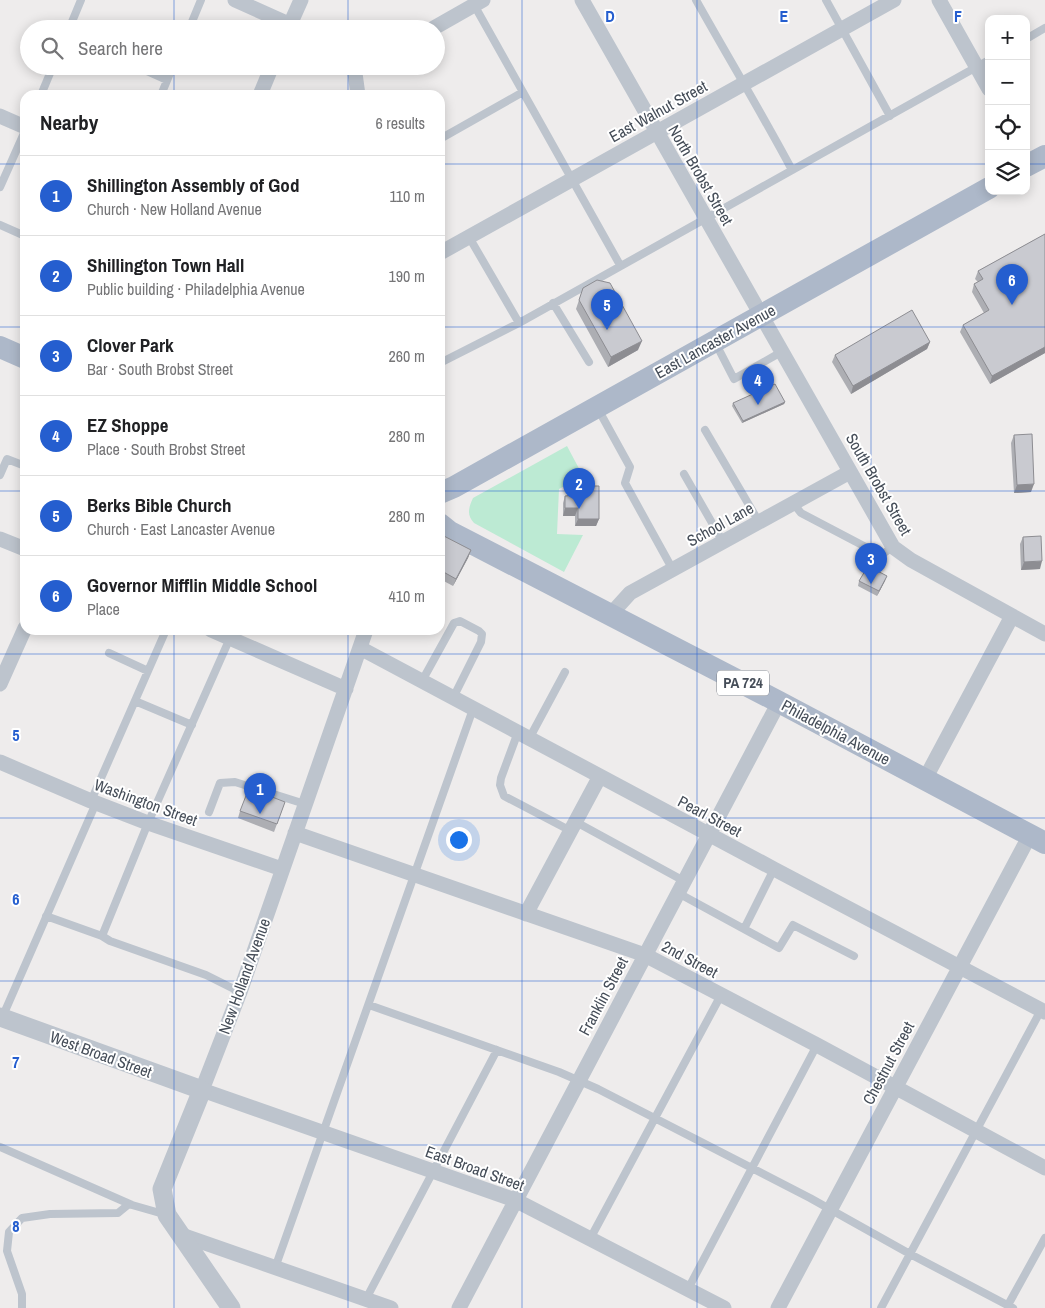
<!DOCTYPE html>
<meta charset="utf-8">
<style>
:root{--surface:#fff;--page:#f2f2f2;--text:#202124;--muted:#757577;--line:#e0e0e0;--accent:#255ecf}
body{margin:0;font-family:"Archivo Narrow",sans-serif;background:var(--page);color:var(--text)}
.controls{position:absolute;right:15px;top:15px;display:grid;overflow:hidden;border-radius:10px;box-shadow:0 2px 12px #0003}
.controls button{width:45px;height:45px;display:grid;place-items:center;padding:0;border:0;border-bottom:1px solid var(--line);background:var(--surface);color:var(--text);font:25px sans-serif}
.you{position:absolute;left:458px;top:839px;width:18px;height:18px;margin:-12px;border:4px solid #fff;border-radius:50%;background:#1a73e8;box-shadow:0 0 0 8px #1a73e833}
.badge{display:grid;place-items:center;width:32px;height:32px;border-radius:50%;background:var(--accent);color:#fff;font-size:16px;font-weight:700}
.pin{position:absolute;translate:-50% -41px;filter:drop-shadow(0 1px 2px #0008)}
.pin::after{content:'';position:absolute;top:26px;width:18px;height:15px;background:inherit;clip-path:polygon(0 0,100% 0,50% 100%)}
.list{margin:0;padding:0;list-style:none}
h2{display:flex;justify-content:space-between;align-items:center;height:65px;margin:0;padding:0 20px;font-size:21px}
h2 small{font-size:16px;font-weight:400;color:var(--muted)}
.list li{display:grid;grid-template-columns:32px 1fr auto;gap:15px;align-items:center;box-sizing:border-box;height:80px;padding:0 20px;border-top:1px solid var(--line)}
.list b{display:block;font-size:19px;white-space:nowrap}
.list p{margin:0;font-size:16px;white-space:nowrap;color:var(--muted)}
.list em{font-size:16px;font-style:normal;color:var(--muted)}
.icon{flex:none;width:28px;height:28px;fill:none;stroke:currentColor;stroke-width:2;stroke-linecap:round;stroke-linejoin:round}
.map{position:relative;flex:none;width:1045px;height:1308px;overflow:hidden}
.search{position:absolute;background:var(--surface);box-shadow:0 2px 12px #0003;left:20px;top:20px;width:425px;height:55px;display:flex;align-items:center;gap:12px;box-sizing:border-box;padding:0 18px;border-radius:28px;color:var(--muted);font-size:19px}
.panel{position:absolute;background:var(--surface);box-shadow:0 2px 12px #0003;left:20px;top:90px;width:425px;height:545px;border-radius:15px}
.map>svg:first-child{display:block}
.green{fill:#bcead3}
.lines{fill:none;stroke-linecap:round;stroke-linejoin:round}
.service{stroke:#bdc4cd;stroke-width:8}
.minor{stroke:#bdc4cd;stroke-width:15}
.tertiary{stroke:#bdc4cd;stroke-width:19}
.primary{stroke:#adb8c9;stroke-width:22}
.wall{fill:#adaeb3}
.shaded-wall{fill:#8d8d92}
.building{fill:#c9cad0;stroke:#8d8d92}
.grid{fill:none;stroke:#255ecf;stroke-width:1;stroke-opacity:0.55}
.labels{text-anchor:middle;stroke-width:4;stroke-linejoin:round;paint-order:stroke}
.shield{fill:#fff;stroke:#7d828a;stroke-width:1}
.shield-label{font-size:15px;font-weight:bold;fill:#454d58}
.street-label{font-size:16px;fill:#454d58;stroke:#fff}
.grid-label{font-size:16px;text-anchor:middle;font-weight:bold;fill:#255ecf;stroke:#fff;stroke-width:4;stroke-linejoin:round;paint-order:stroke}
</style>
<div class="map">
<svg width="1045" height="1308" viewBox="0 0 1045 1308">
<rect width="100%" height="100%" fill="#eeecec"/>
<path class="green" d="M567,446L583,476L559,489L557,534L583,535L564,572L474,523C466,515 469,507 473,498Z"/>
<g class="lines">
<path class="service" d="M696,0C728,57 761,112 792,170
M826,0L890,116
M473,3L620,265
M69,29L81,0
M189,29L201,0
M1026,39L1045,28
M136,66L167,80
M41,95L53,66
M161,95L173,66
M440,139L523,92
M0,187L25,131
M0,225L25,236
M469,237L519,323
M553,303L589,362
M715,342L734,379L783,351
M440,363L519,323L989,60
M598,409L630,467L625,483L673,570
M705,430L759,522
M684,474L723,542
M0,475L7,459L25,466
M793,503L801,513L881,555L893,547
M109,653L148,671
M422,681L454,623L460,621L479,631L482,634L481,642L453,698
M135,701L192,725
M518,732L501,778L500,785L504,796L571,831
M529,739L565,672
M91,801L166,630
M209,812L220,783L235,782L305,804
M576,822L684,881
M678,893L779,948L793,925L854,956
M46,916L102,936L110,941L206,975L240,992
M744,929L774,869
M102,936L148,823L230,638
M369,1005L559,1072L598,1089L810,1198L910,1254L1013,1308
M2,1018L96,803
M0,1147L132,1205L167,1215
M590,1239L721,995
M275,1268L473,709
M688,1289L817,1045
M366,1299L497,1050
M1008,1305L1045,1238
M22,1308V1294L7,1251L9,1232L22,1218L50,1214L118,1213L129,1204
M881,1308L1041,1010"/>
<path class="minor" d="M235,0L300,29
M582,0L893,547L911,560L1045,634
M939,0L989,89
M288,29L301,0
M432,29L483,0
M354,66L358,95
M260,95L272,66
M0,116L25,127
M440,253L894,0
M0,539L25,549
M611,614L630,593L850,472
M211,630L346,689
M366,630L240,992L202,1090L515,1200L724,1308
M360,648L774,869L1045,1012
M0,684L25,628
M0,762L91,801L148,823L282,869
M925,779L1012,616
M295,833L645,955L817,1045L1045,1168
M526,914L600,776
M179,1234L391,1308
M459,1308L779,702
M778,1308L1030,835"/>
<path class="tertiary" d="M0,1017L202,1090L162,1189L167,1215L231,1308"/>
<path class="primary" d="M1026,166L1045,156
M0,347L25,358
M440,493L454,487L989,188
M440,524L450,532L779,702L1045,843"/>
</g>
<path class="wall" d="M1045,234V353L990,384L960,332L963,325L984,313L972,292L974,284L978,282L975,279L978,271Z
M583,288L638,350L608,367L576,309Z
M930,342L927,349L851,394L832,362L835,355Z
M785,402L784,404L742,423L732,406L733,403Z
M1014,435L1031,492L1014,493L1011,443Z
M577,486L599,519L596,526H575V516H563V503L565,496L575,495Z
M440,534L471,550L468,558L453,586L440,579Z
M1023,537L1040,569L1021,570L1020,544Z
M859,581H885L877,596L858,586Z
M285,802L274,832L238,818L240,811Z"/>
<path class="shaded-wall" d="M642,341L638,350L608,367L611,357Z
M930,342L927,349L851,394L853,386Z
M1045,347V353L990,384L992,376Z
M785,402L784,404L742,423L743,421Z
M1034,484L1031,492L1014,493L1017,485Z
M565,508H578L575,516H563Z
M578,519H599L596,526H575Z
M471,550L468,558L453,586L456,579Z
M1042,561L1040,569L1021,570L1024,562Z
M887,576L885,581L877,596L879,591Z"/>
<path class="building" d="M1045,234V347L992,376L963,325L989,310L974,284L983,279L978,271Z
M597,280L610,283L642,341L611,357L579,300L583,288Z
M912,310L930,342L853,386L835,355Z
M775,384L785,402L743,421L733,403Z
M1032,434L1034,484L1017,485L1014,435Z
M577,486H599V519H578V508H565V496L577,495Z
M440,534L471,550L456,579L440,570Z
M1041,536L1042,561L1024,562L1023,537Z
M868,566L887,576L879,591L859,581Z
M249,788L285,802L277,824L240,811Z"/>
<path class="grid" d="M174,0V29M348,0V29M522,0V1308M697,0V1308M871,0V1308M174,66V95M348,66V95M0,164H25M440,164H989M1026,164H1045M0,327H25M440,327H1045M0,491H25M440,491H1045M174,630V1308M348,630V1308M0,654H1045M0,818H1045M0,981H1045M0,1145H1045"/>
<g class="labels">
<rect class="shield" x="717" y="670.5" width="52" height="25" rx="4"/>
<g class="shield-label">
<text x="743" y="688">PA 724</text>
</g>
<g class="street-label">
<text transform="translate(658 111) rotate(-29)" y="6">East Walnut Street</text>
<text transform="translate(701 175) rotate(60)" y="6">North Brobst Street</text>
<text transform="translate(715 341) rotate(-29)" y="6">East Lancaster Avenue</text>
<text transform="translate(879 484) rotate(60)" y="6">South Brobst Street</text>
<text transform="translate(720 524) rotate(-29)" y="6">School Lane</text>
<text transform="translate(836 732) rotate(28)" y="6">Philadelphia Avenue</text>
<text transform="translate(146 802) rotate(20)" y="6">Washington Street</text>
<text transform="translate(710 816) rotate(28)" y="6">Pearl Street</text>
<text transform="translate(690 959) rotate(28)" y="6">2nd Street</text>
<text transform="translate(244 976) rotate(-70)" y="6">New Holland Avenue</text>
<text transform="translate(603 996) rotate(-62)" y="6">Franklin Street</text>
<text transform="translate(101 1054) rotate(20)" y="6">West Broad Street</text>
<text transform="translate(888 1063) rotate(-62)" y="6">Chestnut Street</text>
<text transform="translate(475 1168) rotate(20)" y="6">East Broad Street</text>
</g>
</g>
<g class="grid-label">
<text x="610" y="22">D</text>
<text x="784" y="22">E</text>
<text x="958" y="22">F</text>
<text x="16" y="741">5</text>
<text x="16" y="905">6</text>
<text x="16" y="1068">7</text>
<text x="16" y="1232">8</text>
</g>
</svg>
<div class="controls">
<button>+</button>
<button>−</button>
<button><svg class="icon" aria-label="locate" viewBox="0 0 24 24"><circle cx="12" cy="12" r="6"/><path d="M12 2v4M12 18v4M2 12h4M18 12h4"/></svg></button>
<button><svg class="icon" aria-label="layers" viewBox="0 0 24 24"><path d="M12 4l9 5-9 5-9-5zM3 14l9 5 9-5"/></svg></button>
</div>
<div class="you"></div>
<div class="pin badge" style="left:260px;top:814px">1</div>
<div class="pin badge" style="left:579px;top:509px">2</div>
<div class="pin badge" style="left:871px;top:584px">3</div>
<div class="pin badge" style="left:758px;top:405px">4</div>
<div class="pin badge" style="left:607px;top:330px">5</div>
<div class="pin badge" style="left:1012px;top:305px">6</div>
<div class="search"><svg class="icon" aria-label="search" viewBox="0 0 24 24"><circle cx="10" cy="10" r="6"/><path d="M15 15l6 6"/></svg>Search here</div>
<section class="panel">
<h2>Nearby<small>6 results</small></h2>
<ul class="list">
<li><span class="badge">1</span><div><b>Shillington Assembly of God</b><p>Church · New Holland Avenue</p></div><em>110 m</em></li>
<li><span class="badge">2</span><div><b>Shillington Town Hall</b><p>Public building · Philadelphia Avenue</p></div><em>190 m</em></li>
<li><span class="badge">3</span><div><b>Clover Park</b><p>Bar · South Brobst Street</p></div><em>260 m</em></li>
<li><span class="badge">4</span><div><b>EZ Shoppe</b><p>Place · South Brobst Street</p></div><em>280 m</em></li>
<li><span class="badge">5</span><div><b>Berks Bible Church</b><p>Church · East Lancaster Avenue</p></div><em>280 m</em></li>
<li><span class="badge">6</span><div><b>Governor Mifflin Middle School</b><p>Place</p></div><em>410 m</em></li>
</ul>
</section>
</div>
